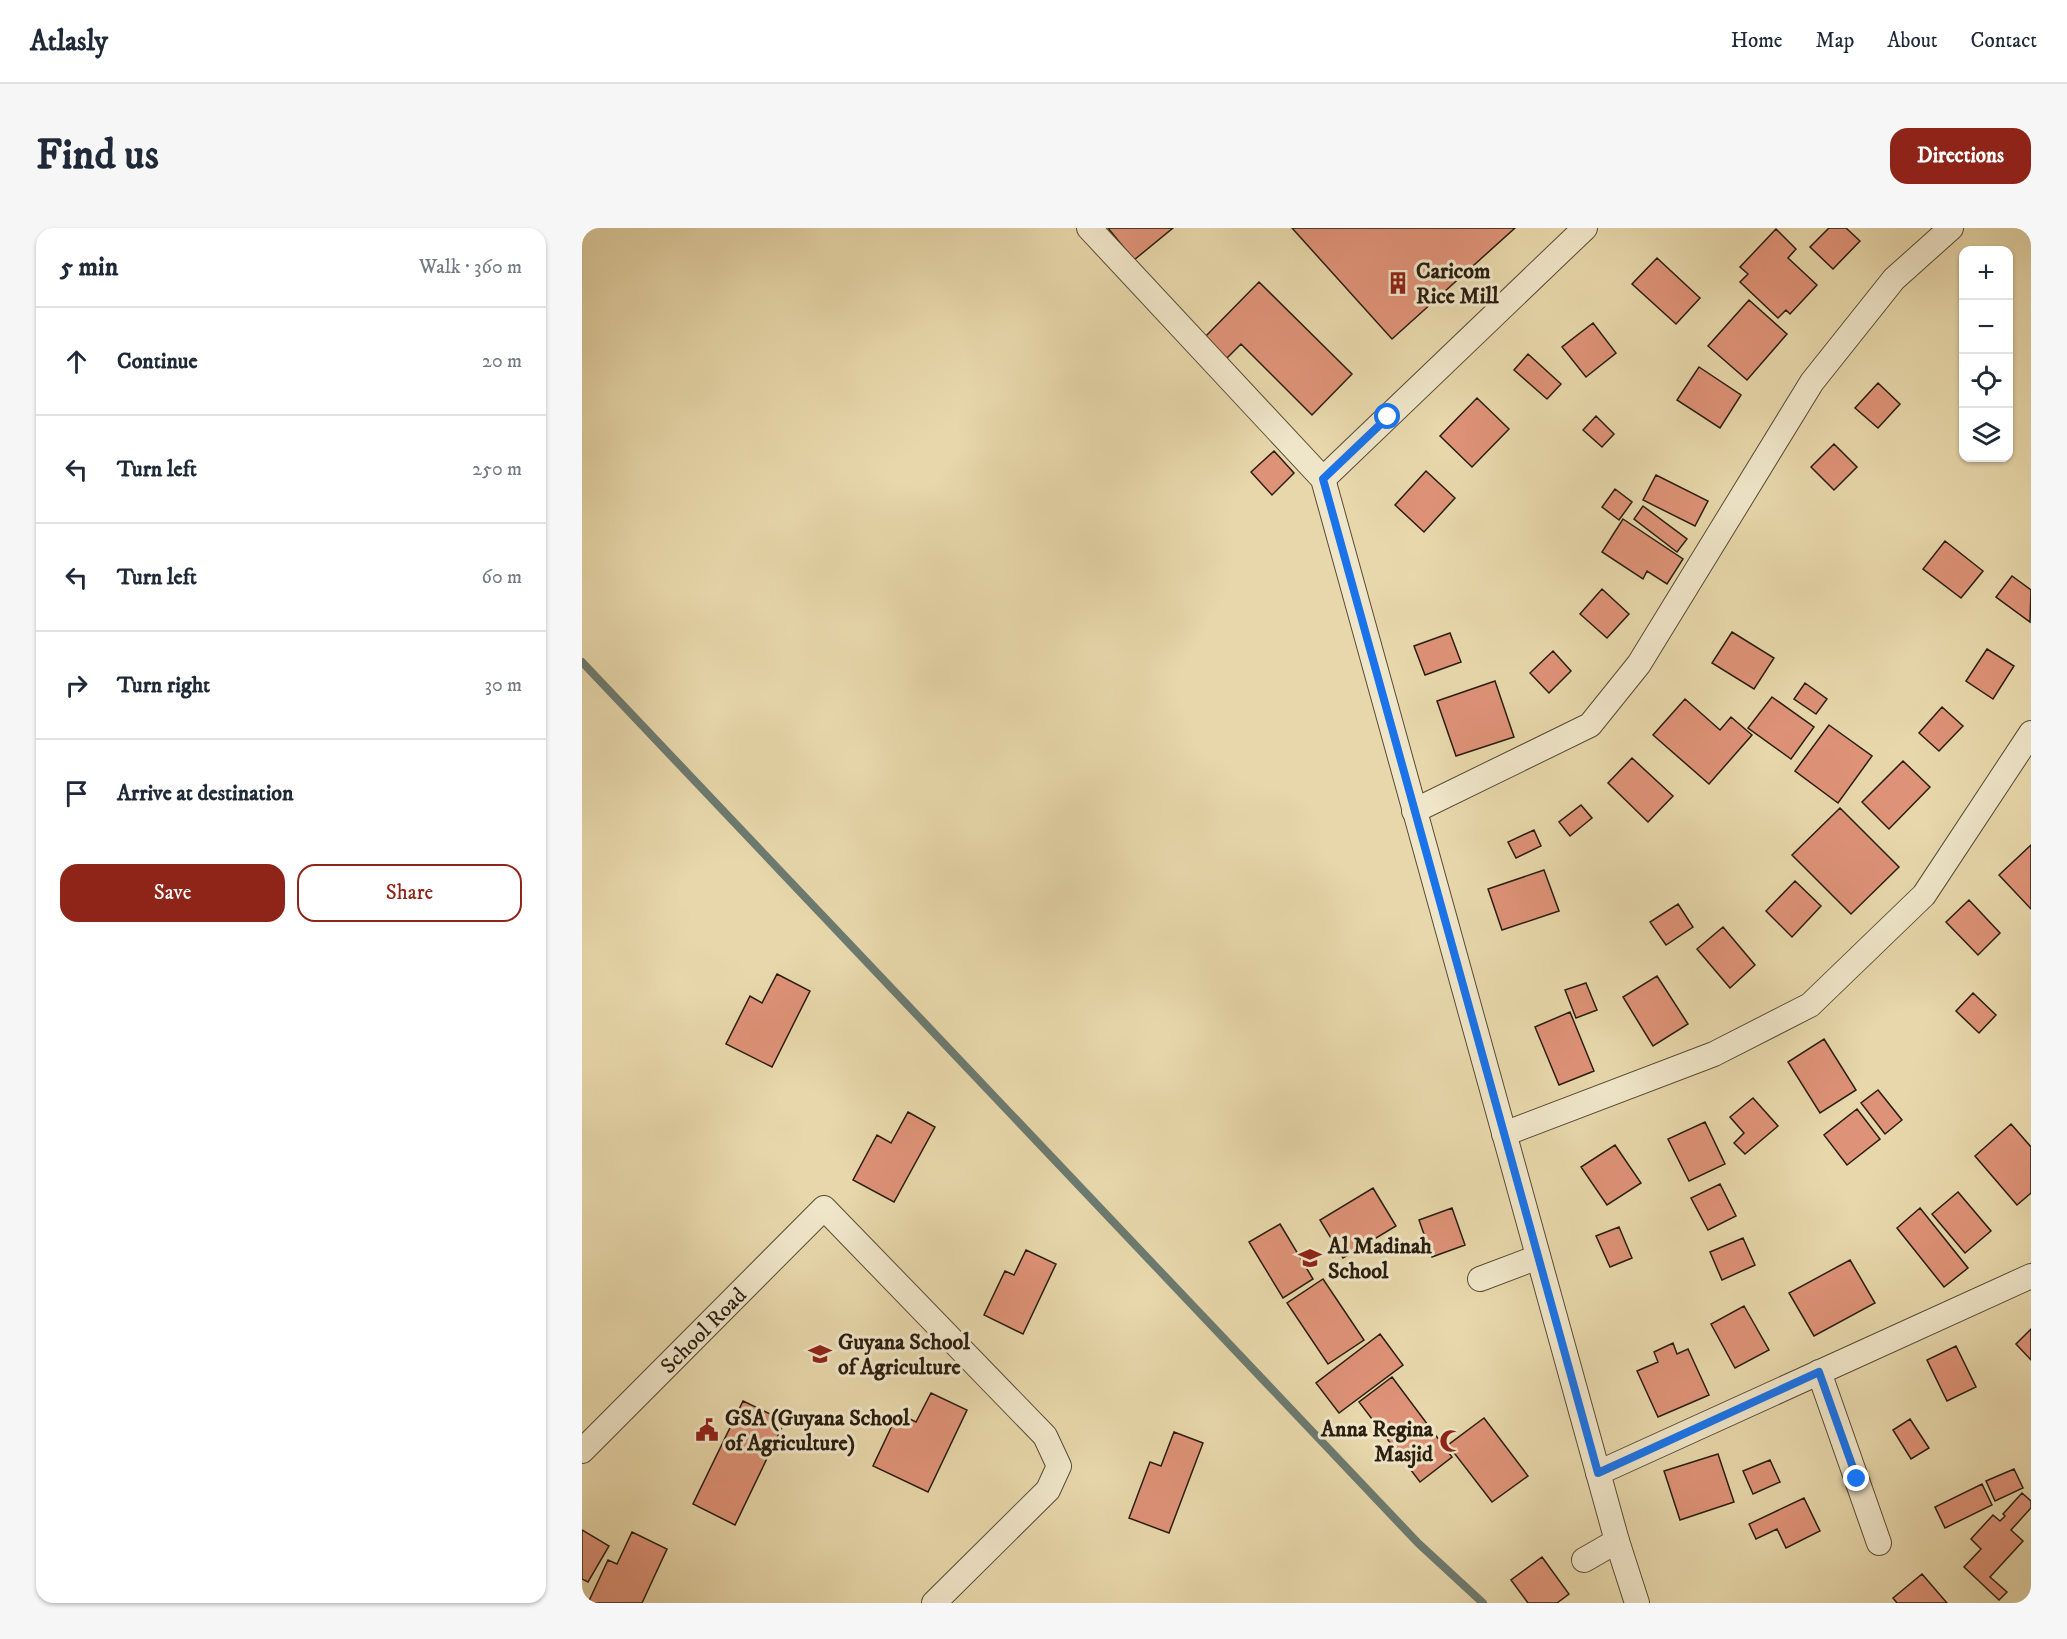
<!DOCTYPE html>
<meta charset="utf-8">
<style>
:root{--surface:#fff;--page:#f6f6f7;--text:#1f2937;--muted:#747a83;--line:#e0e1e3;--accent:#8f2418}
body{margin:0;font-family:"IM FELL DW Pica",serif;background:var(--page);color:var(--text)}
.controls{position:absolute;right:18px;top:18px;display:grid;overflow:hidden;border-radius:12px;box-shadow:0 2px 4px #0004}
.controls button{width:54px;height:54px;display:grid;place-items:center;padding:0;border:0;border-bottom:2px solid var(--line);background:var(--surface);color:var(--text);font:30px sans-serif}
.stop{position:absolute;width:18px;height:18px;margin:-14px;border:4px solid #1a73e8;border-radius:50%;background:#fff}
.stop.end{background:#1a73e8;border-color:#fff;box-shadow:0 2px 6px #0008}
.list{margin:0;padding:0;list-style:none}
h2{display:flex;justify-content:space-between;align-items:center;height:78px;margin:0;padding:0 24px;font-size:26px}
h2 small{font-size:20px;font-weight:400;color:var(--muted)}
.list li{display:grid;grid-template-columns:39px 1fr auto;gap:18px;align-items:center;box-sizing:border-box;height:108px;padding:0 24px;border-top:2px solid var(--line)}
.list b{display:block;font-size:22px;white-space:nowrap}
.list em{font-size:20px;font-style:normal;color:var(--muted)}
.actions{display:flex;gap:12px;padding:18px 24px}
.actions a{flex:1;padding:14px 0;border:2px solid var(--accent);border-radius:18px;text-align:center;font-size:21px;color:var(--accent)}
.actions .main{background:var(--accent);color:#fff}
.icon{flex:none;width:33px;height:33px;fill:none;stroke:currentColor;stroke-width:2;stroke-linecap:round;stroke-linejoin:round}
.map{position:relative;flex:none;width:1449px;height:1375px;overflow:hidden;border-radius:18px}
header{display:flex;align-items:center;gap:36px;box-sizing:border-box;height:84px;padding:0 30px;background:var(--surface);border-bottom:2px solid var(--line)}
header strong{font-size:28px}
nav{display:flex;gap:33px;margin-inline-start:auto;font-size:21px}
.intro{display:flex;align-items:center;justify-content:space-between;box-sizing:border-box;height:144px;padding:0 36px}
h1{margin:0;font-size:42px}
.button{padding:15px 27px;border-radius:18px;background:var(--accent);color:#fff;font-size:21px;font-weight:700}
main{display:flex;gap:36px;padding:0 36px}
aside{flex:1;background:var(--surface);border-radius:18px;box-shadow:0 2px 4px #0004}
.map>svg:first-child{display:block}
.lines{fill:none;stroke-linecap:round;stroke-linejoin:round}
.stream{stroke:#6c7a70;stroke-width:8}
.building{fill:#de9277;stroke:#291e10;stroke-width:1.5}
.street-casing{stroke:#584c36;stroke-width:26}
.street{stroke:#efe5c8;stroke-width:24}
.route{stroke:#1a73e8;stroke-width:8}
.labels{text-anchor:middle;stroke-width:6;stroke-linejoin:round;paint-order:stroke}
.poi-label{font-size:22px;font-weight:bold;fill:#291e10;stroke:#efe5c8;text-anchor:start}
.street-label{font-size:22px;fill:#291e10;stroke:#efe5c8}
</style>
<header>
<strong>Atlasly</strong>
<nav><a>Home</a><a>Map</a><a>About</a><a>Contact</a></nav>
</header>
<div class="intro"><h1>Find us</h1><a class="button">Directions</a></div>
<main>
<aside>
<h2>5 min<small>Walk · 360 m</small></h2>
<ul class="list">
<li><svg class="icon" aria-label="ahead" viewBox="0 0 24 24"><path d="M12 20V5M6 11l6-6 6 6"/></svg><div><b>Continue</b></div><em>20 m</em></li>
<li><svg class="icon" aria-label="left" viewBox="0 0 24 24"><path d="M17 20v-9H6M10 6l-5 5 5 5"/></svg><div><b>Turn left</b></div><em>250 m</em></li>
<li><svg class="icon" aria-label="left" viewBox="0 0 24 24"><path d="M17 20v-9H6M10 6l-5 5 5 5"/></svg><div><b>Turn left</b></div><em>60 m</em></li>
<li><svg class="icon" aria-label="right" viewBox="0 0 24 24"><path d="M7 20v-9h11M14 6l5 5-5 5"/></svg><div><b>Turn right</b></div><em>30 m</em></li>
<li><svg class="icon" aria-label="arrive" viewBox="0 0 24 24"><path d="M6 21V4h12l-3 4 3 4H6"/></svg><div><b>Arrive at destination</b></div></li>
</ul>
<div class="actions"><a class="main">Save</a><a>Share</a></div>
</aside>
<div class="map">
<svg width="1449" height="1375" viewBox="0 0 1449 1375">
<rect width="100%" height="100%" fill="#e7d7aa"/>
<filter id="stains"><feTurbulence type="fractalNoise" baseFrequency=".00333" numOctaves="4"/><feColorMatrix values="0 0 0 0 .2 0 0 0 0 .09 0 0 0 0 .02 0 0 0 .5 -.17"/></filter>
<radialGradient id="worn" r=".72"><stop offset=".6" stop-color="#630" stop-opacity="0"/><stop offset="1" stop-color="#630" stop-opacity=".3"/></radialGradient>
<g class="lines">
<path class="stream" d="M0,434L836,1315L901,1375"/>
</g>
<path class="building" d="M526,0H591L552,32Z
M710,0H933L810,111Z
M1247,0H1264L1278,13L1251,41L1228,19Z
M1194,1L1214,21L1206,30L1235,57L1208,86L1204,82L1196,90L1158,54L1166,46L1158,39Z
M1075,30L1118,70L1094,96L1050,56Z
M677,54L770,146L730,187L659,116L643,132L621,111Z
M1167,72L1205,106L1165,152L1126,118Z
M1011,95L1034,125L1004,149L980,119Z
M946,126L979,156L965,171L932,142Z
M1117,139L1159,167L1138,200L1095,172Z
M1296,155L1318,176L1296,200L1273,180Z
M895,170L927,201L890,239L858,208Z
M1014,188L1032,206L1020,219L1001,202Z
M1252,216L1275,239L1252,262L1229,239Z
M692,223L712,245L690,267L669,244Z
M844,243L873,270L842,304L813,277Z
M1074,247L1126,273L1113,298L1061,272Z
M1033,261L1050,274L1037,292L1020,279Z
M1061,278L1105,311L1095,324L1052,291Z
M1041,291L1101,331L1085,356L1065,343L1061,351L1020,324Z
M1363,313L1401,343L1379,370L1341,341Z
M1430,348L1449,362L1448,394L1414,369Z
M1020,361L1047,386L1025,410L998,386Z
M1150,404L1192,430L1172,461L1130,435Z
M868,405L879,434L843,447L832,418Z
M1405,421L1432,438L1411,471L1384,453Z
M971,423L989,443L967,465L948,445Z
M913,453L932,509L874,528L855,473Z
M1223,455L1245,471L1234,486L1212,471Z
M1190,469L1232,499L1209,531L1166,500Z
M1103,471L1138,502L1149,489L1170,507L1127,556L1071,507Z
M1360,479L1381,498L1357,523L1337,505Z
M1247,497L1290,528L1256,575L1213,543Z
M1050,530L1091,568L1066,594L1026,555Z
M1321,533L1348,559L1307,601L1280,574Z
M999,577L1010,590L988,608L977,594Z
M1258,580L1317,639L1269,686L1210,627Z
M952,602L959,618L934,630L926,614Z
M1449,617V681L1417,647Z
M962,642L977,683L920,702L906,661Z
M1213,653L1239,678L1210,709L1184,683Z
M1387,672L1418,705L1396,727L1364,694Z
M1096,676L1111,699L1084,717L1068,694Z
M1141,699L1173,737L1148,760L1115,721Z
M195,746L228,763L190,839L144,816L168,768L180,775Z
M1075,748L1106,796L1071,818L1041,769Z
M1004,755L1015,782L994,790L983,762Z
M1391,765L1414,787L1397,805L1374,783Z
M988,784L1012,843L977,857L953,799Z
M1242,811L1274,862L1238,885L1206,834Z
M1296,862L1320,892L1303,906L1279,875Z
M1171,870L1196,898L1163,926L1152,915L1162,905L1148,889Z
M1275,881L1298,911L1265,937L1242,907Z
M326,884L353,899L312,974L271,952L295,907L309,915Z
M1123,894L1143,936L1107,953L1086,911Z
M1429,896L1449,919V965L1435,977L1393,928Z
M1033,917L1059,955L1025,977L999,939Z
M1138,956L1154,988L1126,1002L1109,970Z
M791,960L814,998L761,1030L738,992Z
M1376,964L1409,1003L1383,1025L1350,986Z
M870,980L883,1017L850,1029L837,992Z
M1338,980L1386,1040L1362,1059L1315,1000Z
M698,996L731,1051L701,1070L667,1014Z
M1037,999L1050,1030L1028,1039L1014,1008Z
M1161,1010L1173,1037L1140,1052L1128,1024Z
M444,1022L474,1036L441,1106L402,1087L423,1043L432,1047Z
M1268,1032L1293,1075L1232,1108L1207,1065Z
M741,1051L782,1112L746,1136L705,1075Z
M1162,1078L1187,1122L1153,1140L1129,1096Z
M1449,1101V1132L1434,1116Z
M798,1106L821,1137L757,1185L734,1155Z
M1091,1115L1095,1126L1106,1121L1127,1167L1076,1189L1055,1143L1076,1134L1072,1124Z
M1374,1118L1394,1159L1365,1173L1345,1132Z
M810,1149L870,1229L838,1254L777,1174Z
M349,1165L385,1182L346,1264L291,1238L316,1185L334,1194Z
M161,1173L203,1193L153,1297L111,1276Z
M902,1190L946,1248L910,1274L866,1217Z
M1328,1191L1347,1220L1329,1231L1311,1202Z
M592,1204L621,1215L587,1305L547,1290L568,1234L579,1238Z
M1136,1226L1152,1274L1098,1292L1082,1243Z
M1188,1232L1198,1254L1171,1266L1161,1243Z
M1432,1241L1441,1260L1413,1273L1404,1253Z
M1400,1256L1410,1277L1363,1300L1353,1279Z
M1440,1265L1449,1273V1280L1429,1302L1441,1313L1408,1349L1425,1364L1417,1372L1382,1339L1399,1321L1389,1311L1411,1287L1418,1293L1423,1288L1421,1286Z
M1222,1270L1238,1303L1204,1320L1195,1301L1174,1311L1167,1296Z
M0,1302L27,1318L6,1354L0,1351Z
M50,1304L85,1321L60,1375H6L26,1332L35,1336Z
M960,1329L987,1366L975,1375H946L929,1352Z
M1340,1346L1365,1375H1315L1311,1370Z"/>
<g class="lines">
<g class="street-casing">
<g id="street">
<path d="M507,0L741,251L1035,1313L1055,1375"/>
<path d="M741,251L1003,0"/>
<path d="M832,583L1008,497L1057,436L1230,154L1312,51L1369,0"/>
<path d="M922,906L1132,826L1228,777L1342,667L1449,505"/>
<path d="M898,1051L956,1029"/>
<path d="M1237,1144L1297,1315"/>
<path id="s1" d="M0,1223L242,980L463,1208L477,1238L466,1262L352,1375"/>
<path d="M1016,1245L1449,1048"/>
<path d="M1002,1332L1035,1313"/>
</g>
</g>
<use href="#street" class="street"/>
</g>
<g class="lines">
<path class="route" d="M806,189L741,251L1016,1245L1237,1144L1275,1251"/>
</g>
<defs>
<g id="building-bare" transform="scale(1.8)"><path d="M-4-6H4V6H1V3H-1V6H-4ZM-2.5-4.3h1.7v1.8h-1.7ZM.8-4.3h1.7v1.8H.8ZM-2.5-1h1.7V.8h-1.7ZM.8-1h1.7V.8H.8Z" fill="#8f2418" stroke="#efe5c8" stroke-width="2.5" paint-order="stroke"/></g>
<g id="school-bare" transform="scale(1.8)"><path d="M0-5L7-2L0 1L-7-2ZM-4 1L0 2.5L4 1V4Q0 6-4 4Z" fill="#8f2418" stroke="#efe5c8" stroke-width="2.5" paint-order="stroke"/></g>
<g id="civic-bare" transform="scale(1.8)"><path d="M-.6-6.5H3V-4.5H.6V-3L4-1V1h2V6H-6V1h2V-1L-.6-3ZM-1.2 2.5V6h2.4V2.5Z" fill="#8f2418" stroke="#efe5c8" stroke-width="2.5" paint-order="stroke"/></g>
<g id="mosque-bare" transform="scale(1.8)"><path d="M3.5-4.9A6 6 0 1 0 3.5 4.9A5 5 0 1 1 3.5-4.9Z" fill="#8f2418" stroke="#efe5c8" stroke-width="2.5" paint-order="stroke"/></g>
</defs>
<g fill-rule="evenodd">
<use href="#building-bare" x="816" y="55"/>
<use href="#school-bare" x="728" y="1030"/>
<use href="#school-bare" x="238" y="1126"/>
<use href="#civic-bare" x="125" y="1202"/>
<use href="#mosque-bare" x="869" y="1213"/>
</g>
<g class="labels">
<g class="poi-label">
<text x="834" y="50">Caricom<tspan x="834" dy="25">Rice Mill</tspan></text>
<text x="746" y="1025">Al Madinah<tspan x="746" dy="25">School</tspan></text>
<text x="256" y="1121">Guyana School<tspan x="256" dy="25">of Agriculture</tspan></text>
<text x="143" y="1197">GSA (Guyana School<tspan x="143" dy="25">of Agriculture)</tspan></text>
<text x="851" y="1208" text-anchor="end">Anna Regina<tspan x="851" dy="25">Masjid</tspan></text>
</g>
<g class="street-label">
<text dy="8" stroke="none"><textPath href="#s1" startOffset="171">School Road</textPath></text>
</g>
</g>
<rect width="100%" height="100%" filter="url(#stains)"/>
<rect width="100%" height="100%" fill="url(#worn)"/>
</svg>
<div class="controls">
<button>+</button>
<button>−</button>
<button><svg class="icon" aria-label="locate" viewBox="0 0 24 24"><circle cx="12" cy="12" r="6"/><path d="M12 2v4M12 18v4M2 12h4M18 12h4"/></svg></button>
<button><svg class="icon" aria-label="layers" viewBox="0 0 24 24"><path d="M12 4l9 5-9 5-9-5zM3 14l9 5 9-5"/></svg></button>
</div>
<div class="stop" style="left:806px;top:189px"></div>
<div class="stop end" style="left:1275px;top:1251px"></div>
</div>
</main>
